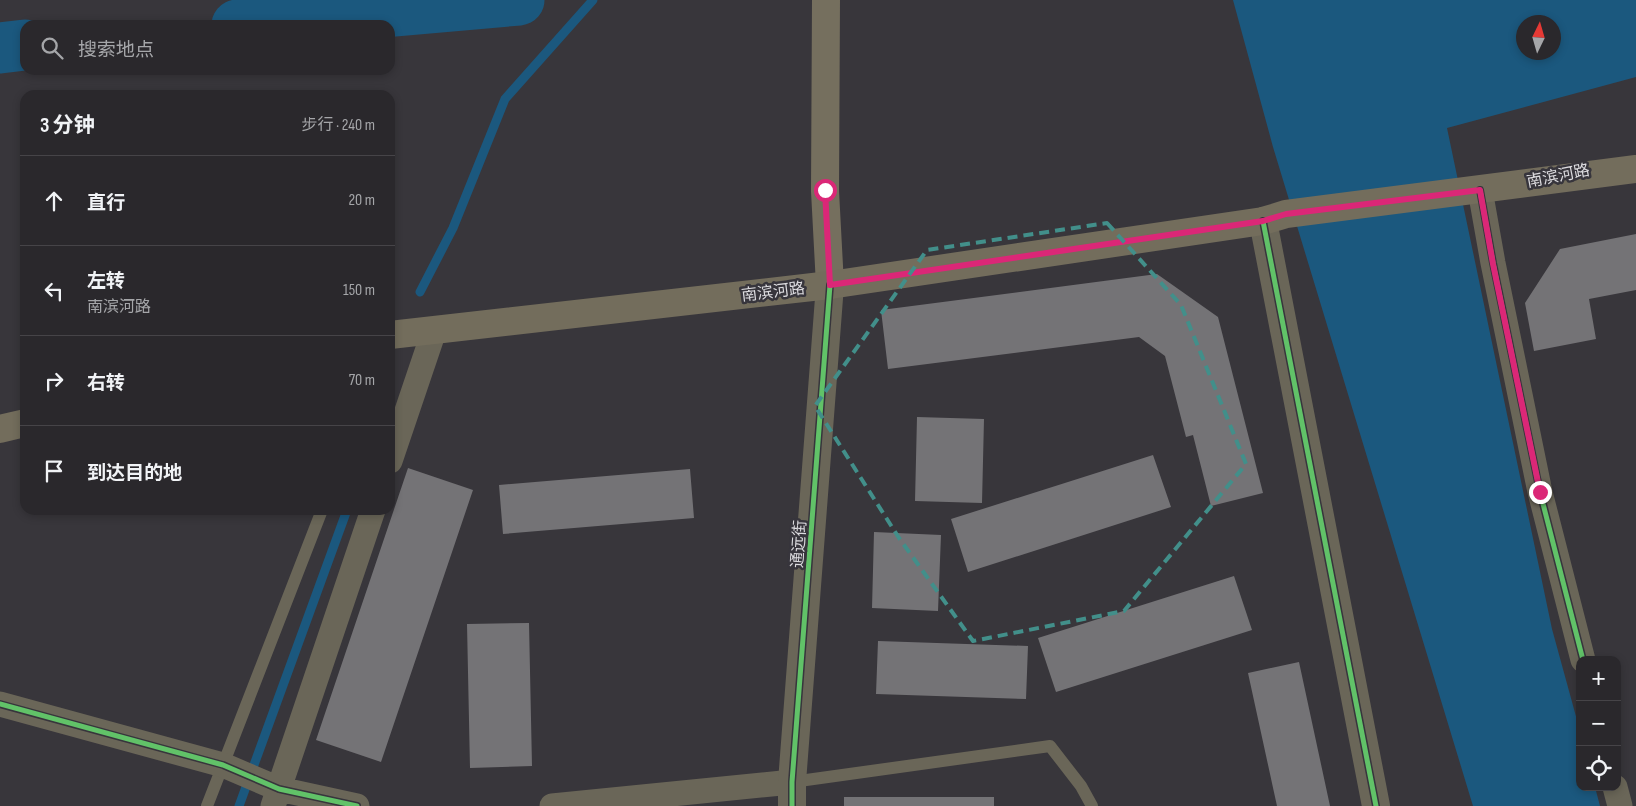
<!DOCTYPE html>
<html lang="zh">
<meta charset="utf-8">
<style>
:root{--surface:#2a282c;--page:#363438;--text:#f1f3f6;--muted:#a5a6a9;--line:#464448}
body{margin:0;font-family:"Sofia Sans Condensed","Noto Sans SC",sans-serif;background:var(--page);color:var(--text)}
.controls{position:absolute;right:15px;bottom:15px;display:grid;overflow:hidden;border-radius:10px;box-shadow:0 2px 8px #0003}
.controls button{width:45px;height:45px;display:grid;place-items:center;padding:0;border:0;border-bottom:1px solid var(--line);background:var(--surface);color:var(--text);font:25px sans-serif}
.compass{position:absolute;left:1516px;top:15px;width:45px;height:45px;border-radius:50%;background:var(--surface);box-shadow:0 2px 8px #0003;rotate:5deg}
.stop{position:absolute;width:15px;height:15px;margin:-11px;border:4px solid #db2777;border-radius:50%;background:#fff}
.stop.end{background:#db2777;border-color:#fff;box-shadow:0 1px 5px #0008}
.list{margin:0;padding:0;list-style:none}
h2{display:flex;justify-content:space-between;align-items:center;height:65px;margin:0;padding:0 20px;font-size:21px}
h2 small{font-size:16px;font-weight:400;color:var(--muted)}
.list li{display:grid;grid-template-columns:32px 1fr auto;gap:15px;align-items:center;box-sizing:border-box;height:90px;padding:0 20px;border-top:1px solid var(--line)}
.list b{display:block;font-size:19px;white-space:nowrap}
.list p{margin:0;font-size:16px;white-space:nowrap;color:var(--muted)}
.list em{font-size:16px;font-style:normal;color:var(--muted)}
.icon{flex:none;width:28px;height:28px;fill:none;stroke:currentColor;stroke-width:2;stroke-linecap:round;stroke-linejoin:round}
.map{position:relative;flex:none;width:1636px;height:806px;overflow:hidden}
.search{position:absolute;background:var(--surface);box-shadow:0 2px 8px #0003;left:20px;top:20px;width:375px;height:55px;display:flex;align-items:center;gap:12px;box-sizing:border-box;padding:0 18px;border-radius:15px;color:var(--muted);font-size:19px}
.panel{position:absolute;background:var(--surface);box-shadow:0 2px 8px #0003;left:20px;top:90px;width:375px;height:425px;border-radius:15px}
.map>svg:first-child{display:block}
.water{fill:#1b587e;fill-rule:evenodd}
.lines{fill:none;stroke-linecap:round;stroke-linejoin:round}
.stream{stroke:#1b587e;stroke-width:9}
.river{stroke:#1b587e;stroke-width:51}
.building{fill:#747376}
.service{stroke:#6a6658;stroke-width:12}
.minor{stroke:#6a6658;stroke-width:25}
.tertiary{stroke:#6a6658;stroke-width:28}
.secondary{stroke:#756f5e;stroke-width:28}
.primary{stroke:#736d5c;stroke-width:28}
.cycleway-casing{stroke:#37353c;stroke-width:8}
.cycleway{stroke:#61c268;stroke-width:5}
.route{stroke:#db2777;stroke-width:6}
.marked{fill:none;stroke:#428f8a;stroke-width:4;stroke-dasharray:10 6;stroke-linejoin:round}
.labels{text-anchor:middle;stroke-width:5;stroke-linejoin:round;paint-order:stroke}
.street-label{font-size:16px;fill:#dcdbdf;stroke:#37353c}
</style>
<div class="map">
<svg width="1636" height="806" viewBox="0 0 1636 806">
<rect width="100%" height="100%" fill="#38363b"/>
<path class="water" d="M1233,0H1636V77L1447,128L1552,629L1580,731V787H1595L1600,806H1473L1273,147ZM1524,22H1554V52H1524Z"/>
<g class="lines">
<path class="stream" d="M420,292L453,228L505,99L593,0
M239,806L347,510"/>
<path class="river" d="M237,25L519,0
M0,48L25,45"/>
</g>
<path class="building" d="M1636,234V290L1589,299L1596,339L1534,351L1525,303L1560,249Z
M1157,274L1218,317L1263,493L1211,506L1193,435L1186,437L1165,356L1139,337L888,369L881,310Z
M917,417L984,419L982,503L915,501Z
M1153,455L1171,507L968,572L951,519Z
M408,468L473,490L381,762L316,740Z
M690,469L694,518L503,534L499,485Z
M874,532L941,535L938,611L872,608Z
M1234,576L1252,630L1056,692L1038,638Z
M529,623L532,766L470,768L467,624Z
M878,641L1028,646L1026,699L876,694Z
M1299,662L1330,806H1277L1248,673Z
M844,797H994V806H844Z"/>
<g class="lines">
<path class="service" d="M792,782L1050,746L1081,786L1092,806
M207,806L322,510"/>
<path class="minor" d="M1480,190L1493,263L1540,492L1583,660
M390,461L434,331
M0,704L223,765L279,789L357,806
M1615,787L1620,806
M273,806L373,510
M552,806L792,782"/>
<path class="tertiary" d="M1263,221L1376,806
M792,806V782L830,285"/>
<path class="secondary" d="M826,0L825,191L830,285"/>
<path class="primary" d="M390,335L830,285L1263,221L1286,214L1636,169
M0,429L25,423"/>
<g class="cycleway-casing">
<path id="cycleway" d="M1480,190L1493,263L1540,492L1583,660
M1263,221L1376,806
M0,704L223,765L279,789L357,806
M792,806V782L830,285"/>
</g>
<use href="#cycleway" class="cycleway"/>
</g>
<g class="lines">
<path class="route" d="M825,190L830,285L1263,221L1286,214L1480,190L1493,264L1540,492"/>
</g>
<path class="marked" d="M1107,223L1181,305L1246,464L1124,611L973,641L899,538L815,406L927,250Z"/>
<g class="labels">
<g class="street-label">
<text transform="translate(1558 175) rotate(-11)" y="6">南滨河路</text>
<text transform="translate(773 291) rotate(-7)" y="6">南滨河路</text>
<text transform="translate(798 544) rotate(-86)" y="6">通远街</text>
</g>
</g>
</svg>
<div class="controls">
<button>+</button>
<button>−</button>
<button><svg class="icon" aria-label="locate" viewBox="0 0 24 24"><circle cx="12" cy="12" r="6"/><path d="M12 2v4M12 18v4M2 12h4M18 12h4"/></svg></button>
</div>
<svg class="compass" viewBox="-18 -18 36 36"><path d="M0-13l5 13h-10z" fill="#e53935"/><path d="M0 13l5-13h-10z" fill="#a5a6a9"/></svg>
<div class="stop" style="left:825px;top:190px"></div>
<div class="stop end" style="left:1540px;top:492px"></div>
<div class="search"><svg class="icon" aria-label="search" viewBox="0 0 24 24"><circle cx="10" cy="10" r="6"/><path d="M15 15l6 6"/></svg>搜索地点</div>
<section class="panel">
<h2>3 分钟<small>步行 · 240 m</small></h2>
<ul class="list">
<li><svg class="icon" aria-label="ahead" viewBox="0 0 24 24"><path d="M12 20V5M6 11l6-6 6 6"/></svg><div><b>直行</b></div><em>20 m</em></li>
<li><svg class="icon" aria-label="left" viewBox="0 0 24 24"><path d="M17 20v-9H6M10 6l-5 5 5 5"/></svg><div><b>左转</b><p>南滨河路</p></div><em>150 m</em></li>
<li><svg class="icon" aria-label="right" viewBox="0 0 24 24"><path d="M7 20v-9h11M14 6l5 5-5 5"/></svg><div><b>右转</b></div><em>70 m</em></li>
<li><svg class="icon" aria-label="arrive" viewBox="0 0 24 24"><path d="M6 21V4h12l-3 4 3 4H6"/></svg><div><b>到达目的地</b></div></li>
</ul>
</section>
</div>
